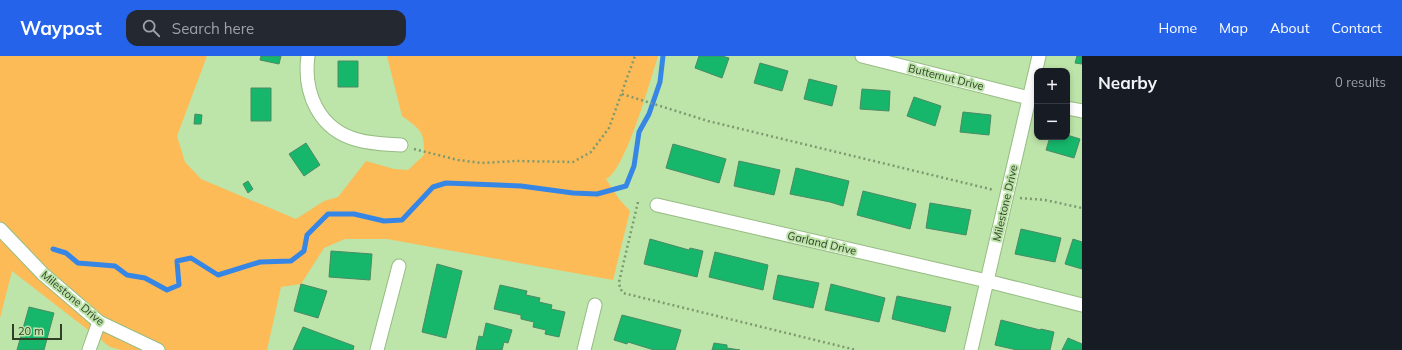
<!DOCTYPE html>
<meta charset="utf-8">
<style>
:root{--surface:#171b24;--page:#242831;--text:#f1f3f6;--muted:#9ea1a6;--line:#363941;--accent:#2563eb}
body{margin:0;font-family:Mulish,sans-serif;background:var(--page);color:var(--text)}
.controls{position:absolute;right:12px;top:12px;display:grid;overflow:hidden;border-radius:8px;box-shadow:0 2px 6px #0003}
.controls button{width:36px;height:36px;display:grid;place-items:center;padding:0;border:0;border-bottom:1px solid var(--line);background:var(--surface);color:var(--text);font:20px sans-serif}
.scale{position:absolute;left:12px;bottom:10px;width:50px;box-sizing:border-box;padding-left:4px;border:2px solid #314129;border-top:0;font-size:11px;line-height:14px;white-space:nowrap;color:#314129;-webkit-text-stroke:3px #bde4a9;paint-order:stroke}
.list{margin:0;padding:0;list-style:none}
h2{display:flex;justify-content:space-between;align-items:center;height:52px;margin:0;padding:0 16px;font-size:17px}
h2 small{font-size:13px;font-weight:400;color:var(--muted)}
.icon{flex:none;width:22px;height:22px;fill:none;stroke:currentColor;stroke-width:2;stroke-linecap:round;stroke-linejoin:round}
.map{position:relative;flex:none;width:1082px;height:294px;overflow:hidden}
header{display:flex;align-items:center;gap:24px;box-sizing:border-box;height:56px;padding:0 20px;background:var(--accent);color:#fff}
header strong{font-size:19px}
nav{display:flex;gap:22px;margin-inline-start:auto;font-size:14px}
.search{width:280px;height:36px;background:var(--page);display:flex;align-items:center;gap:10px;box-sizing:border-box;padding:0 14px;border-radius:12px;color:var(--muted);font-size:15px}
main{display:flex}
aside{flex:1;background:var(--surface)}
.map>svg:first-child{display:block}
.green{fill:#fdbb58}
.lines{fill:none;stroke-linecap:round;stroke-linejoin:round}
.stream{stroke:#3686e6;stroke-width:5}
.building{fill:#16b66b;stroke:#4c8a64}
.street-casing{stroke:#96bc83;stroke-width:15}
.path{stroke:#7d9a6f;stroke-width:2.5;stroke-dasharray:2 3;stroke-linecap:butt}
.street{stroke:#fff;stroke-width:13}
.labels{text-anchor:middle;stroke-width:4;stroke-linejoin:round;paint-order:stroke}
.street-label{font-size:11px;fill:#314129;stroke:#bde4a9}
</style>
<header>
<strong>Waypost</strong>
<div class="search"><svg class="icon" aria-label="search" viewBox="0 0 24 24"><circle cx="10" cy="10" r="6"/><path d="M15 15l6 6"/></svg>Search here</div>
<nav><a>Home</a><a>Map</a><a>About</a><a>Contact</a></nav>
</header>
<main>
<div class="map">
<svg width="1082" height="294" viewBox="0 0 1082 294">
<rect width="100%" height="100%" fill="#bde4a9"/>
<path class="green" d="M0,0H207L177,80L185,106L201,123L296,163L324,145L338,141L366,105L394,113L408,114L424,99C425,76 421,74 402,60L387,0H658C651,22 625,116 606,123L619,143L630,155L613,224L387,183H345L324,192L301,228L281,231L267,294H121L110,291L12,215L0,262Z"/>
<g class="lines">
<path class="stream" d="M53,193L66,197L78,207L115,210L127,219L145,222L167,234L179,229L177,205L191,202L218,219L260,206L291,205L304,195L307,179L328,158H354L384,165L402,164L433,131L446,127L521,130L573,137L597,138L626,130L634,110L639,76L649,58L660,26L663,0"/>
</g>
<path class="building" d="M261,0H281L279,8L260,4Z
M699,0H722L729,2L722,22L695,12Z
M1077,0H1082V8L1075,7Z
M338,5H358V31H338Z
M760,7L788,15L782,35L754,27Z
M809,23L837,30L832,50L804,43Z
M251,32H271V65H251Z
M862,33L890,35L889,55L860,53Z
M914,41L941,50L935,70L907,60Z
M963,56L991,59L989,79L960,76Z
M195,58L202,59L201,68H194Z
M1067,79L1080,83L1074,102L1046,94L1050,81H1067Z
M306,87L320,109L304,120L289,98Z
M673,88L726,103L719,127L666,112Z
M739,105L780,114L774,139L734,130Z
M796,112L849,125L843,150L830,146L790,138Z
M248,125L253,133L248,137L243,128Z
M863,135L916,148L910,173L857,159Z
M930,147L971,154L966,179L926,172Z
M1021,173L1061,182L1055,206L1015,198Z
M650,183L689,194L690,192L703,195L697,221L644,208Z
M1073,183L1082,186V213L1065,208Z
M331,195L372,198L370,224L329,221Z
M715,196L768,209L763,234L709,221Z
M437,208L462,215L446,282L422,276Z
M778,219L819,227L813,252L773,243Z
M301,228L327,235L318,262L294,255Z
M831,228L885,242L879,266L825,254Z
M500,229L527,235L526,239L540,242L539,246L552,249L551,253L565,256L559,281L545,278L546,274L533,271L534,266L521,263V259L494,253Z
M897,240L951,251L945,276L892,263Z
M29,251L54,257L44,294H17Z
M622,259L681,274L675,294H654L628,286L627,288L614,284Z
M1001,264L1040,274L1041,273L1054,276L1050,294H1017L995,289Z
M486,267L512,274L508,287L504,286L502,294H476L479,280L483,281Z
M303,271L354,290L353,294H293Z
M1068,282L1082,288V294H1062Z
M714,287L727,289V292L740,294H712Z"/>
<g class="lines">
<g class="street-casing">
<path id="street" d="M308,0C303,37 319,74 358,84C372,88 387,88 401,89
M862,0L1037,44
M1067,52L1082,55
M657,149L987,225L1082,249
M0,173L43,218L99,266L158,294
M89,294L99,266
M377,294L399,210
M584,294L595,249
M971,294L1039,0"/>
</g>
<path class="path" d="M622,38L708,65L994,134
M414,93L458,104L482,107L516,105L573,106L591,96L609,72L635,0
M1020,142L1045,144L1082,152
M638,146L619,226L620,232L623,237L856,294"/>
<use href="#street" class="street"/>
</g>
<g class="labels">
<g class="street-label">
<text transform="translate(946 21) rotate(14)" y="4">Butternut Drive</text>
<text transform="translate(1005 147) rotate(-77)" y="4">Milestone Drive</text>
<text transform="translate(822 187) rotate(13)" y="4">Garland Drive</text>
<text transform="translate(73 242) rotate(40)" y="4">Milestone Drive</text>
</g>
</g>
</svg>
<div class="controls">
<button>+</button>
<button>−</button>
</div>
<div class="scale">20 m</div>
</div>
<aside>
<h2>Nearby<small>0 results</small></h2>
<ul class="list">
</ul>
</aside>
</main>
